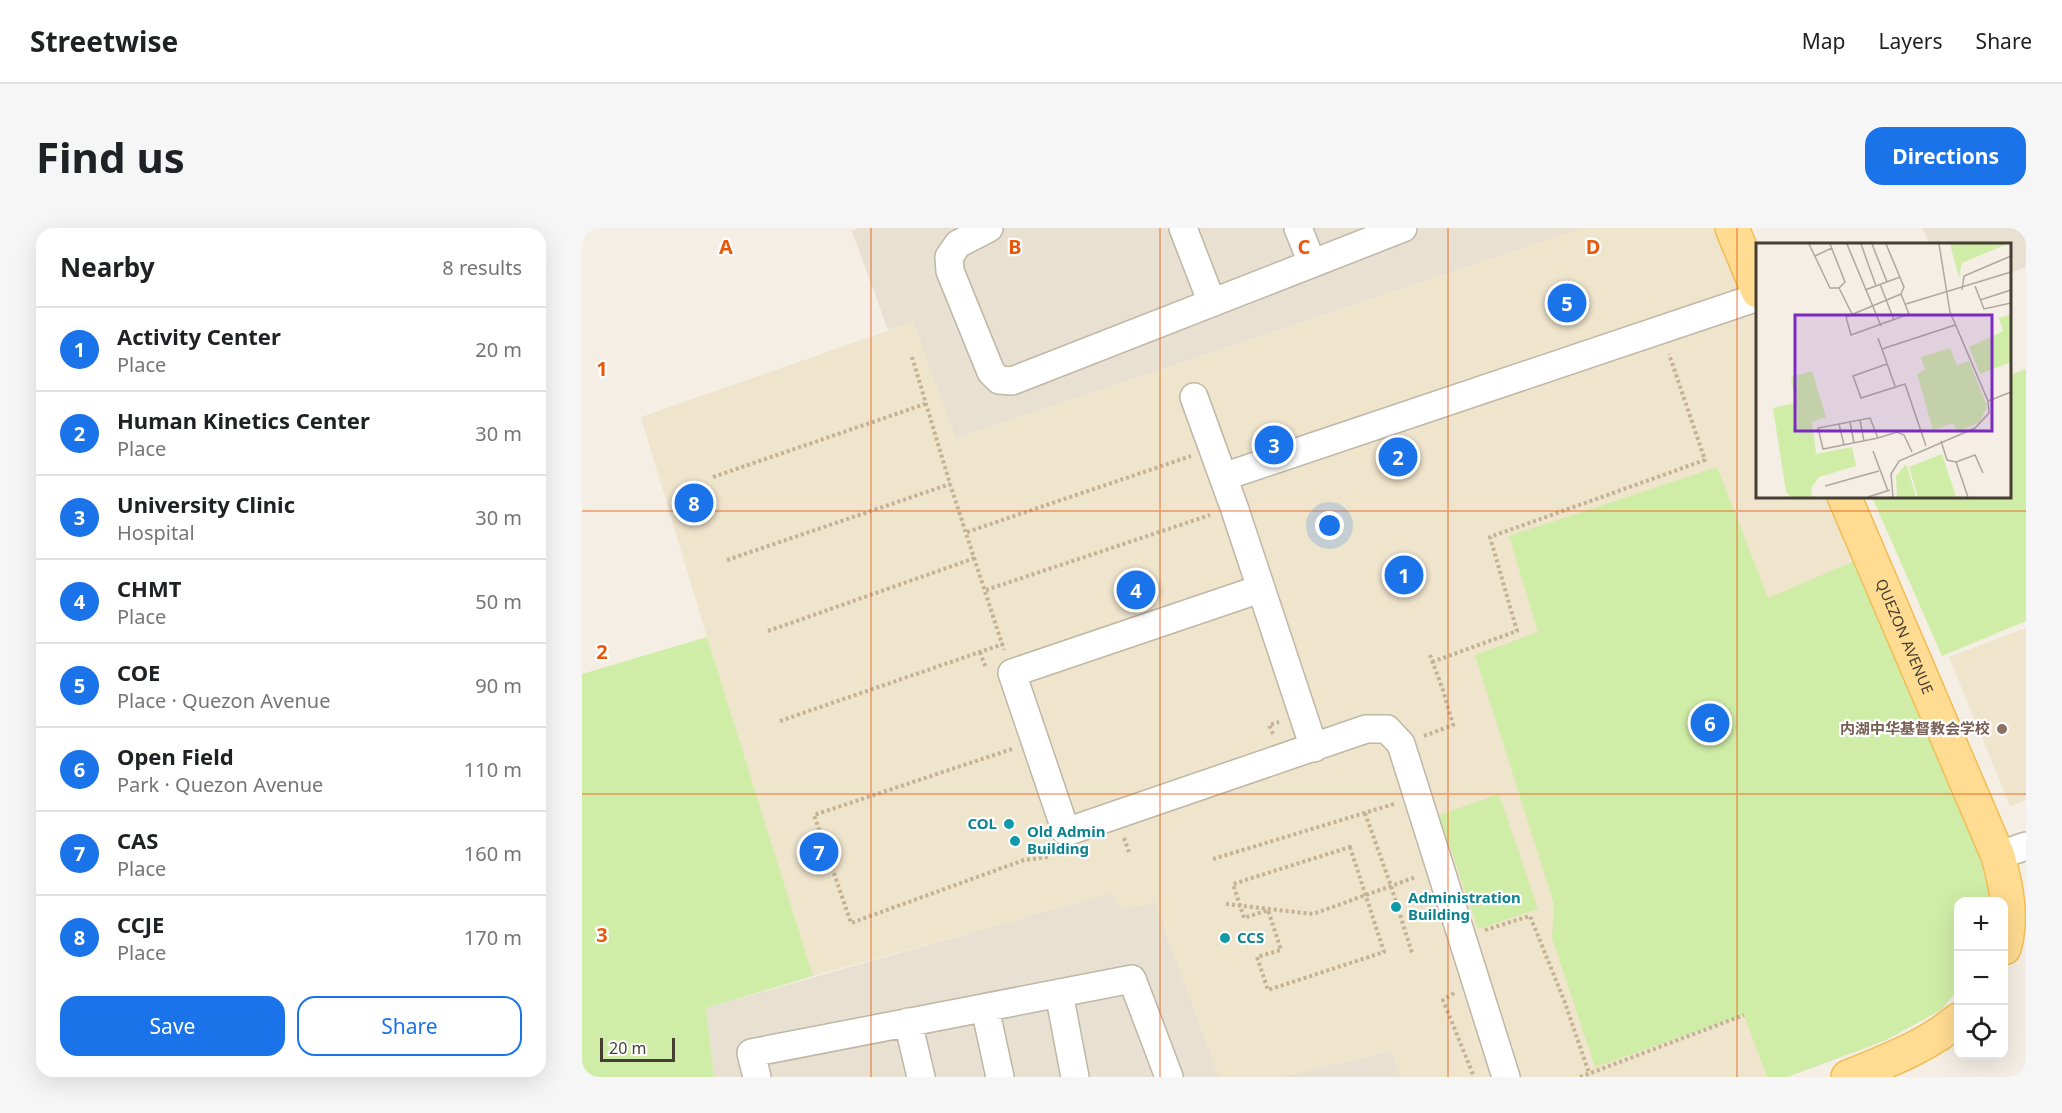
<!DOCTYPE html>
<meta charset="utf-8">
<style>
:root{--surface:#fff;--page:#f6f6f6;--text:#202124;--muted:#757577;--line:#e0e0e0;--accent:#1a73e8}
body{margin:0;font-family:"Noto Sans","Noto Sans SC",sans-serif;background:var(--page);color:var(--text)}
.controls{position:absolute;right:18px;bottom:18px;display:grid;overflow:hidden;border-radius:12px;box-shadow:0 6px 24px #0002}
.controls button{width:54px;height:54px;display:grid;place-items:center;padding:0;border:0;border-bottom:2px solid var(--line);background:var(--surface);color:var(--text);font:30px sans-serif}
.scale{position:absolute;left:18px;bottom:15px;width:75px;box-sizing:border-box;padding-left:6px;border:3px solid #463e33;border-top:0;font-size:16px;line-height:21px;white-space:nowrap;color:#463e33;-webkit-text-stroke:4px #fff;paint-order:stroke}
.you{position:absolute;left:748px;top:298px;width:21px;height:21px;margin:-15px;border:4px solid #fff;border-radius:50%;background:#1a73e8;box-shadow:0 0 0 9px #1a73e833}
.badge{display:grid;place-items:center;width:39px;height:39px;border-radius:50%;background:var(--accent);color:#fff;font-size:20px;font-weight:700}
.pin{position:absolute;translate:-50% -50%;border:3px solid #fff;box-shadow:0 2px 6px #0006}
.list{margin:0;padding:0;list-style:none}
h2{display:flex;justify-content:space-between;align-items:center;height:78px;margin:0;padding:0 24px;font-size:26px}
h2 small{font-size:20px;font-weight:400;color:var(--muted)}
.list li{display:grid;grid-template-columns:39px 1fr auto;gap:18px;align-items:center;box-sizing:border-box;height:84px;padding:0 24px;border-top:2px solid var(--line)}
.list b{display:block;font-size:22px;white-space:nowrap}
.list p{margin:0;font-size:20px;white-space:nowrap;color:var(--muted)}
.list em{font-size:20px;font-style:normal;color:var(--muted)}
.actions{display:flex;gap:12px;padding:18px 24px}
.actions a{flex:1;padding:14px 0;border:2px solid var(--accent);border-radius:18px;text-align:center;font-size:21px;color:var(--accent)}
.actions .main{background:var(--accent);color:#fff}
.icon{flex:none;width:33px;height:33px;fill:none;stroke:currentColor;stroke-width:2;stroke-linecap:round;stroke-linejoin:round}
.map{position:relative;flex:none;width:1444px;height:849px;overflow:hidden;border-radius:18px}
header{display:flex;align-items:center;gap:36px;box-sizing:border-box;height:84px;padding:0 30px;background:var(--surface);border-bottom:2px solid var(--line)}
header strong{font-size:28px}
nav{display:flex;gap:33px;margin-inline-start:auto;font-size:21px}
.intro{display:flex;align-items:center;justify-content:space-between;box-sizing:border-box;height:144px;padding:0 36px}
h1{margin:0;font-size:42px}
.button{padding:15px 27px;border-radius:18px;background:var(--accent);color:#fff;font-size:21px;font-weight:700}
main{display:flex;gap:36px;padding:0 36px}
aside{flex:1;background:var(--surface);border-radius:18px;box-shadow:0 6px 24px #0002}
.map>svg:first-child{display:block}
.residential{fill:#e8e0d1}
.education{fill:#efe4cc}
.green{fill:#d0eda7}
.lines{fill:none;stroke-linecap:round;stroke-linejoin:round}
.minor-casing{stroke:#c0b6a5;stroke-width:30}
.major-casing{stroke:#f0bd55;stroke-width:36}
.path{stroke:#c4b295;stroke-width:4;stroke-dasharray:3 3;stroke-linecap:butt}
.minor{stroke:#fff;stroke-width:27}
.major{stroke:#ffdc91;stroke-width:33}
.grid{fill:none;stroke:#e8590c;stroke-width:1.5;stroke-opacity:0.55}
.education-dot{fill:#8d6e63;stroke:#fff;stroke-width:2}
.culture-dot{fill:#0f9aa8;stroke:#fff;stroke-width:2}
.labels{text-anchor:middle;stroke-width:4.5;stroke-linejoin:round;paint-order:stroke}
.street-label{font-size:15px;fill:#463e33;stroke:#fff}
.education-label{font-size:15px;font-weight:bold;fill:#785e54;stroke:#fff;text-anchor:end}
.culture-label{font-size:15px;font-weight:bold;fill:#0d838f;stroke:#fff;text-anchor:start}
.inset-road{fill:none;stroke:#aea89d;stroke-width:1.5}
.view{fill:#7b2cbf;fill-opacity:0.15;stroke:#7b2cbf;stroke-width:3}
.inset-edge{fill:none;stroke:#463e33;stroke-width:3}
.grid-label{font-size:20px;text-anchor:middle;font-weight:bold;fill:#e8590c;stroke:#fff;stroke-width:4.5;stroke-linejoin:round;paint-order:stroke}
</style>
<header>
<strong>Streetwise</strong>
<nav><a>Map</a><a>Layers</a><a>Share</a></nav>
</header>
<div class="intro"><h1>Find us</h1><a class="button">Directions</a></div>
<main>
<aside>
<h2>Nearby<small>8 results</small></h2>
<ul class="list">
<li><span class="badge">1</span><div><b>Activity Center</b><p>Place</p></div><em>20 m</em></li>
<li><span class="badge">2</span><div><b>Human Kinetics Center</b><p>Place</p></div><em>30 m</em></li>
<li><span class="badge">3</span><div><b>University Clinic</b><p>Hospital</p></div><em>30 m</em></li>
<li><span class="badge">4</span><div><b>CHMT</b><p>Place</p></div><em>50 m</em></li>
<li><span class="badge">5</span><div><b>COE</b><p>Place · Quezon Avenue</p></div><em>90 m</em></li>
<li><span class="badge">6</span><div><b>Open Field</b><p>Park · Quezon Avenue</p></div><em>110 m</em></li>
<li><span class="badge">7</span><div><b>CAS</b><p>Place</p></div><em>160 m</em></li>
<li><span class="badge">8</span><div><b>CCJE</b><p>Place</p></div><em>170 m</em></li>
</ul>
<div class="actions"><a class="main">Save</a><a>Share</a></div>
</aside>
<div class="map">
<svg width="1444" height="849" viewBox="0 0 1444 849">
<rect width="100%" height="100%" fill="#f4eee4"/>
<path class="residential" d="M276,0H1000L373,211L331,94L306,102L270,3Z
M1340,0H1444V39L1428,45V16H1348Z
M532,664L573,674L637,849H132L124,780Z
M809,823L819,849H697Z"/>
<path class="education" d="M1000,0H1134L1175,97L1176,268L1248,269L1407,665L1406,673L1376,674V761L1359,782L1302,813L1205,849H819L809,823L697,849H637L573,675L540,682L531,665L231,748L125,409L59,189L331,94L374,211Z
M1444,400V572L1428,578L1367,429Z"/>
<path class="green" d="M1444,141V393L1360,428L1290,269L1428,268V147Z
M1135,239L1186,370L1275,332L1395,620L1407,665L1406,673L1376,674V761L1359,782L1302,813L1205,849H1185L1162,787L1013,839L970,710L972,676L893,427L956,404L927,308Z
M125,409L231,748L124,780L132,849H0V446Z
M917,566L956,681L896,701L857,587Z"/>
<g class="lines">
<g class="minor-casing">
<path id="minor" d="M407,0L376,16L367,29L368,43L409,144L417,152L430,153L821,0
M601,0L630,75
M716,0L730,35
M612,169L652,279L732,520
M641,249L1176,69
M678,361L430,445L484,604L784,501H805L819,516L924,849
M1416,628L1444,618
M477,765L493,849
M403,780L418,849
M326,794L339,849
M175,849L169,825L550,751L587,849"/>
</g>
<g class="major-casing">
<g id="major">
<path d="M1150,0L1176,63"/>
<path id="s1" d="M1262,268L1416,628C1424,657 1431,690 1422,720"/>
<path d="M1266,849C1305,833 1344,819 1376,792"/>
</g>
</g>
<path class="path" d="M330,129L368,256L422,422
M131,249L343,176
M385,304L609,228
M145,332L368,256
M404,362L628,287
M186,403L393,330
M398,424L404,440
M850,434L935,403L908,309L1123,232L1087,126
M198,493L421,416
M691,506L687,497L697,494
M842,508L871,497L861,462L848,427
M430,521L232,587L269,695L442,632L467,629
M783,585L809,658L830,725
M542,610L547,624
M768,619L802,724L686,762L675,729L699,722L686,682L662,690L651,656Z
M631,631L812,576
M644,676L731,686L834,649
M903,702L948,688L982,772L1007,845
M872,765L861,772L892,849
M998,849L1162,787"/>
<use href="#minor" class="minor"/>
<use href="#major" class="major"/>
</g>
<path class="grid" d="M289,0V849M578,0V849M866,0V849M1155,0V849M0,283H1444M0,566H1444"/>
<circle class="education-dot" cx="1420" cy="501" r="6"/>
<g class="culture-dot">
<circle cx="427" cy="596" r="6"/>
<circle cx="433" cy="613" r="6"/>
<circle cx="814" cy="679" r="6"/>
<circle cx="643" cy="710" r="6"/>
</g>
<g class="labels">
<g class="street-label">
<text dy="5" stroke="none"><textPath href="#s1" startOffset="153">QUEZON AVENUE</textPath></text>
</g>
<g class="education-label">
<text x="1408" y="506">内湖中华基督教会学校</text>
</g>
<g class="culture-label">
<text x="415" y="601" text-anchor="end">COL</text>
<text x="445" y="609">Old Admin<tspan x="445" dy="17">Building</tspan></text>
<text x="826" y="675">Administration<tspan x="826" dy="17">Building</tspan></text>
<text x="655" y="715">CCS</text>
</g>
</g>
<g transform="translate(1174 15)">
<rect width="255" height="255" fill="#f4eee4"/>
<path d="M194,1H251L206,20L203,35ZM255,71V119L224,131L213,104L247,88L243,75ZM194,105L201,122L213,118L231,163L224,179L201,189L197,180L177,187L161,131L169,127L165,114ZM56,128L70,174L56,179L60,211L96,204L100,223L63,234L55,245L56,254H35L30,249L17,165L39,160L35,134ZM186,211L200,254H162L153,224ZM149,222L151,223L160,254H141L140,233Z" fill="#d0eda7"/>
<path class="inset-road" d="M53,1L74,45H83M74,1L89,39L83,45M91,1L125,83M105,1L120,43M116,1L131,39M130,1L148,44L145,51L153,71L95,92L90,74L145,51M59,13L76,5M124,41L138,77M219,43L228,66L255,60M83,45L96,71M109,47L144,34M206,47L208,33L255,13M224,57L255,47M150,61L255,29M122,95L139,143M126,106L199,82M131,121L97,133L105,155L149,141L170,203M232,158L255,149M104,177L108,198M94,179L98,200M83,181L88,202M122,195L114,175L62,185L67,206L122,195L141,189L148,192L156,209M185,198L191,217L200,219L212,254M117,208L132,248M200,219L219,212L227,230M69,243L123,228M112,254L134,247M137,254L135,231L143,218L219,185L233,170L232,158L194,69L183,1"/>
<path class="view" d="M39,72H236V188H39Z"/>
<rect width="255" height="255" class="inset-edge"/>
</g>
<g class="grid-label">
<text x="144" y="26">A</text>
<text x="433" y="26">B</text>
<text x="722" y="26">C</text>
<text x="1011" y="26">D</text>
<text x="20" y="148">1</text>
<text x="20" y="431">2</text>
<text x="20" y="714">3</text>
</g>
</svg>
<div class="controls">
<button>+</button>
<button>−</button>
<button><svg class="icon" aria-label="locate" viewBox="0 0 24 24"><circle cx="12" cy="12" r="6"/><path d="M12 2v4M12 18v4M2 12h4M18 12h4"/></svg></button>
</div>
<div class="scale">20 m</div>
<div class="you"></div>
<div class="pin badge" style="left:822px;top:347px">1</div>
<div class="pin badge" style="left:816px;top:229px">2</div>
<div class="pin badge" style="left:692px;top:217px">3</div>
<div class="pin badge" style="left:554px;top:362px">4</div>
<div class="pin badge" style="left:985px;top:75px">5</div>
<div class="pin badge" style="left:1128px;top:495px">6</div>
<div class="pin badge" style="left:237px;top:624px">7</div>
<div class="pin badge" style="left:112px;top:275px">8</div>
</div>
</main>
